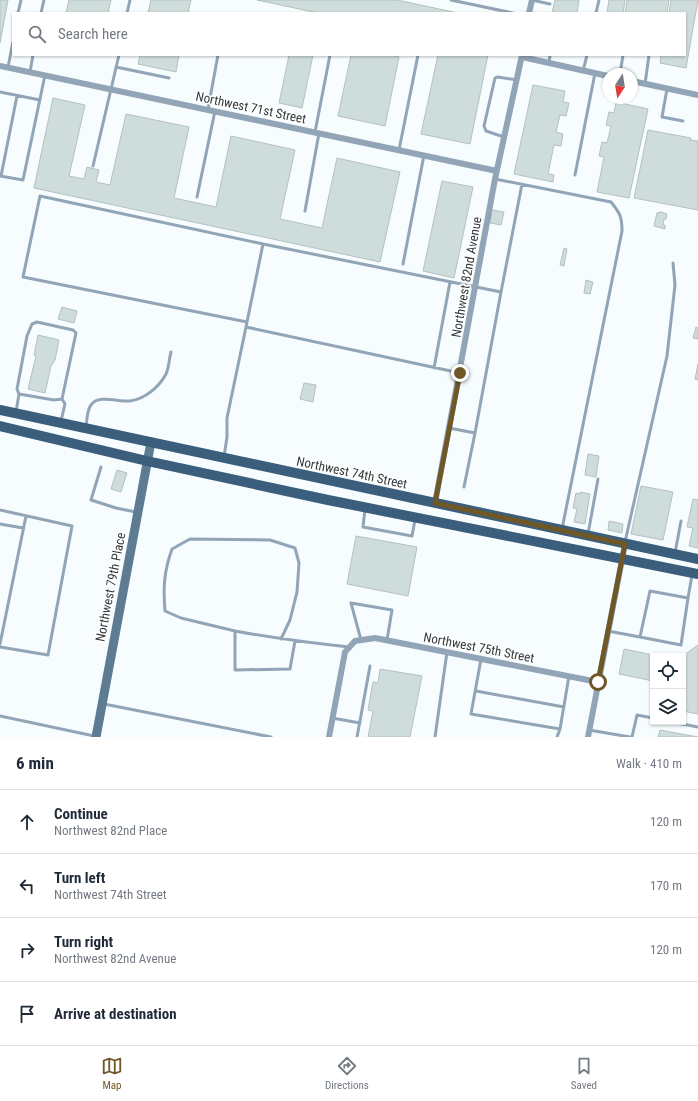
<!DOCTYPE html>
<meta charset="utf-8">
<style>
:root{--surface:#fff;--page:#f6f6f7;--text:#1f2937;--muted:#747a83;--line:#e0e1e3;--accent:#705728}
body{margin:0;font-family:"Roboto Condensed",sans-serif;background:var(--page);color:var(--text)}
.controls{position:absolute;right:12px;bottom:12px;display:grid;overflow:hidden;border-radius:0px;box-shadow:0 1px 3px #0004}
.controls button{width:36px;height:36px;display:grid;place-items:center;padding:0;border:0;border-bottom:1px solid var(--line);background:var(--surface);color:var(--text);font:20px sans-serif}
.compass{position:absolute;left:602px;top:68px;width:36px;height:36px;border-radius:50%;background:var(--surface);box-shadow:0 1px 3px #0004;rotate:192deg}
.stop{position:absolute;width:12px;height:12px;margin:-9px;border:3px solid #705728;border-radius:50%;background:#fff}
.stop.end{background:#705728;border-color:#fff;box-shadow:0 1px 4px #0008}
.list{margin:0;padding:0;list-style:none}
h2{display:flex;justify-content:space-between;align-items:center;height:52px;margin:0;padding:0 16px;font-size:17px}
h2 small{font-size:13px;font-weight:400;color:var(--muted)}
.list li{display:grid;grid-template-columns:26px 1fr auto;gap:12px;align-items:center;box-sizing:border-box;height:64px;padding:0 16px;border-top:1px solid var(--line)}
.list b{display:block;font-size:15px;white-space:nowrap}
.list p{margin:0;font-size:13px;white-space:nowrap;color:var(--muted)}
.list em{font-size:13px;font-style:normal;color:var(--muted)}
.icon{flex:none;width:22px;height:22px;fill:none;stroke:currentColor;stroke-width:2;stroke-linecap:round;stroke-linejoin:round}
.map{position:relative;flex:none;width:698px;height:737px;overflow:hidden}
.search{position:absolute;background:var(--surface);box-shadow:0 1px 3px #0004;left:12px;right:12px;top:12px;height:44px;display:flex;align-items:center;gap:10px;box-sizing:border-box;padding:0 14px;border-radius:0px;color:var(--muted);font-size:15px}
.sheet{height:308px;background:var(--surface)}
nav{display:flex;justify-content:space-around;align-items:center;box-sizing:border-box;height:56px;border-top:1px solid var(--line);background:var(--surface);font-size:11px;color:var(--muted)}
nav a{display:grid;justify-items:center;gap:2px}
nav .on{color:var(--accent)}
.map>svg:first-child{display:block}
.building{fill:#cedddc;stroke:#b3c1bf}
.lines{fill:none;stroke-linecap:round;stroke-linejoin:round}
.lane{stroke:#91a5b6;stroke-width:3}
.street{stroke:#91a5b6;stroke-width:6}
.secondary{stroke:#5e7b94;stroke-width:9}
.primary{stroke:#3a5e7b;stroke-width:10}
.route{stroke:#705728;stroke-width:5}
.labels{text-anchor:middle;stroke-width:3;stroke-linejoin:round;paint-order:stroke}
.street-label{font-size:13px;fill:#343a3b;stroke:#fff}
</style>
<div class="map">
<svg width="698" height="737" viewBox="0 0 698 737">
<rect width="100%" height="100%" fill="#f7fcfe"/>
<path class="building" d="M0,0H8L0,43Z
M69,0H111L108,13H66Z
M151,0H191L188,13H148Z
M257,0H397L458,13H318Z
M555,0H579L577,13H552Z
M609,0H625L623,13H607Z
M627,0H669L667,13H625Z
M671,0H698L686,68L660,63L661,55H685V13H669Z
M140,55H179L176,72L138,64Z
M289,55H313L302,108L279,103Z
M351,55H391L399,57L385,126L338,116Z
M438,55H488L470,144L421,134Z
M533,85L565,91L563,102L569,103L566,116L560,115L556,132L563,134L561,146L554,145L548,174L554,175L553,182L514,174Z
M53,98L85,105L69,176L84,179L87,167L99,170L96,182L110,185L126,114L189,127L174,198L216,207L231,136L295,150L280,219L322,228L337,158L400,172L380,262L34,188Z
M616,102L648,109L629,198L597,192L604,157L599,156L602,142L607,143L611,126L606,125L609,112L614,113Z
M648,130L691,138L690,140L698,141V210L634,198Z
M442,181L473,187L454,278L423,271Z
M492,210L504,212L501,225L490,223Z
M661,212L667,214L666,219H664L663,225H665V229L654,226L657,213Z
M564,248L567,249L564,266L560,265Z
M586,280L593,282L590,294L584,293Z
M62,307L77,311L74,323L58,319Z
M696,327L698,328V339L693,338Z
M38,335L59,340L55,360L51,366L45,393L28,389L36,356L34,355Z
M698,364V380L695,379Z
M304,383L316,385L313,402L300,399Z
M588,454L599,456L596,477L585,475Z
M117,470L127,473L121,492L111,489Z
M641,486L673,492L663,540L631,534Z
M580,492L590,494L585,524L574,522L577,509L573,508L576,493L580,494Z
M693,499L698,500V548L689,546L693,528L687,527Z
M609,521L623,524L622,533L608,530Z
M356,536L417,547L408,596L347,584Z
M698,645V714L683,711L684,655Z
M624,649L658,656H653V681L619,674Z
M380,669L422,676L410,737H368L373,711L368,710L373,682L378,683Z
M660,730L698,737H658Z"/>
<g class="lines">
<path class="lane" d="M451,0L513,13
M532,0L550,4
M18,13L21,0
M41,13L44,0
M127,13L130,0
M596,13L599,0
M549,63L550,55
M8,67L13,42
M116,67L169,78
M583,71L587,55
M30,72L33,55
M620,74L623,55
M645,84L649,55
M667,89L662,117L683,121
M0,92L40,100
M208,109L218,55
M315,132L330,55
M504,137L486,131L484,126L495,78L498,77L517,80
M399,150L418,55
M93,166L119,55
M575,175L595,73
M0,176L23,180L45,75
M1,176L17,96
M495,179L611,202C620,213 622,217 622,231L562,529
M197,197L215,111
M305,211L319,133
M403,264L424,155
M247,322L23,277L40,196L263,244
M246,327L263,244L501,292L522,184
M434,368L450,282
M19,394L17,389L27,336L32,324L37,322L73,330L76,333L62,399
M16,412L19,394L54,400L62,399L65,404L61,421
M86,426C87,420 87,410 91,405C98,394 118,402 130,401C145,399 159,387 166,374C169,368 169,359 171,352
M449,428L475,433L501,292
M224,457L227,437V418L246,327L460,373
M101,467L91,500L116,508L136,512
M464,487L475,433
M365,509L363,527L412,536L415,520
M0,510L72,526L48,655L0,647
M0,524L23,528
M588,534L598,479
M625,542L667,356L675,285L673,263
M675,553L681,521
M235,631L181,618L165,611C163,588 164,571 172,549L190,539L270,540L295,548L299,563L297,592L290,620L281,639
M608,631L640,637L650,591L688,598L692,575
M640,637L681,645L688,598
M361,640L351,603L392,610L387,640
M295,641L290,669L235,670V631C273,638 311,643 349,647
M0,644L26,516
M481,659L471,714L560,729L569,676
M476,691L564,707
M104,704L271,737
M0,716L94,736
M332,718L360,723
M672,722L698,727
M589,730L630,737
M357,737L370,666
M435,737L447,652
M557,737L560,729
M632,737L637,715L653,718"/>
<path class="street" d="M529,13L532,0
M522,57L608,76
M0,66L497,171
M632,81L698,95
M435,503L495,179L522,55
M329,737L345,652L355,641L375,638L598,682
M588,737L625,544"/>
<path class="secondary" d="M96,737L151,442"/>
<path class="primary" d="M0,410L698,559
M0,426L147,461L328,500L698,574"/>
</g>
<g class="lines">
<path class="route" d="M460,373L435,503L625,544L598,682"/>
</g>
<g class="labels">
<g class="street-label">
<text transform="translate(251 107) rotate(12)" y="5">Northwest 71st Street</text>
<text transform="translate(466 277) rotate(-80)" y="5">Northwest 82nd Avenue</text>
<text transform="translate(352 472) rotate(12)" y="5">Northwest 74th Street</text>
<text transform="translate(110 587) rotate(-79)" y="5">Northwest 79th Place</text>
<text transform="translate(479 647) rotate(11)" y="5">Northwest 75th Street</text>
</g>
</g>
</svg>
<div class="controls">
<button><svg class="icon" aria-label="locate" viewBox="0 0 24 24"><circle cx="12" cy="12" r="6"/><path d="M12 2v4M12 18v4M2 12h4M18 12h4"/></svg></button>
<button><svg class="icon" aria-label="layers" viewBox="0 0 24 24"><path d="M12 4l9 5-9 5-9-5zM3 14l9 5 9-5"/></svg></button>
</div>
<svg class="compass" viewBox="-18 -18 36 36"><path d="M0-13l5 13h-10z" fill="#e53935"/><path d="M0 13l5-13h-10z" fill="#747a83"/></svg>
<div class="stop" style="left:598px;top:682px"></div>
<div class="stop end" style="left:460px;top:373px"></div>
<div class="search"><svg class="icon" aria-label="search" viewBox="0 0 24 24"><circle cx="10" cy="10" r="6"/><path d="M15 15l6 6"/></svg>Search here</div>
</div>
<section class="sheet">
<h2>6 min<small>Walk · 410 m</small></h2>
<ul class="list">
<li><svg class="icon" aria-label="ahead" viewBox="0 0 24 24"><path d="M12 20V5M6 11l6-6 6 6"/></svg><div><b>Continue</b><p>Northwest 82nd Place</p></div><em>120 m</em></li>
<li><svg class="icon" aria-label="left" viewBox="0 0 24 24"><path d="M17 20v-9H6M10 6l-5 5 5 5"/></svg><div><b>Turn left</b><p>Northwest 74th Street</p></div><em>170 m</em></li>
<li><svg class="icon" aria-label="right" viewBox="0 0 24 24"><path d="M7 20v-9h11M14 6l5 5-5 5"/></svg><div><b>Turn right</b><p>Northwest 82nd Avenue</p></div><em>120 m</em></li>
<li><svg class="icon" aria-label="arrive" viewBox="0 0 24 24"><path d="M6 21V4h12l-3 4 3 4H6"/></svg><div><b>Arrive at destination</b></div></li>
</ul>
</section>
<nav>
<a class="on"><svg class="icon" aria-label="map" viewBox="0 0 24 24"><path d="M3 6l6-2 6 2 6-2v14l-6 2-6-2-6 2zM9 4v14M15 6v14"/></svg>Map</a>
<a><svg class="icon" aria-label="directions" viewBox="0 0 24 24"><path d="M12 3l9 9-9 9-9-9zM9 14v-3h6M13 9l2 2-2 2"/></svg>Directions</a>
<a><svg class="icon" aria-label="saved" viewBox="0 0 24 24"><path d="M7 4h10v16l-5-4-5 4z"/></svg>Saved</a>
</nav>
